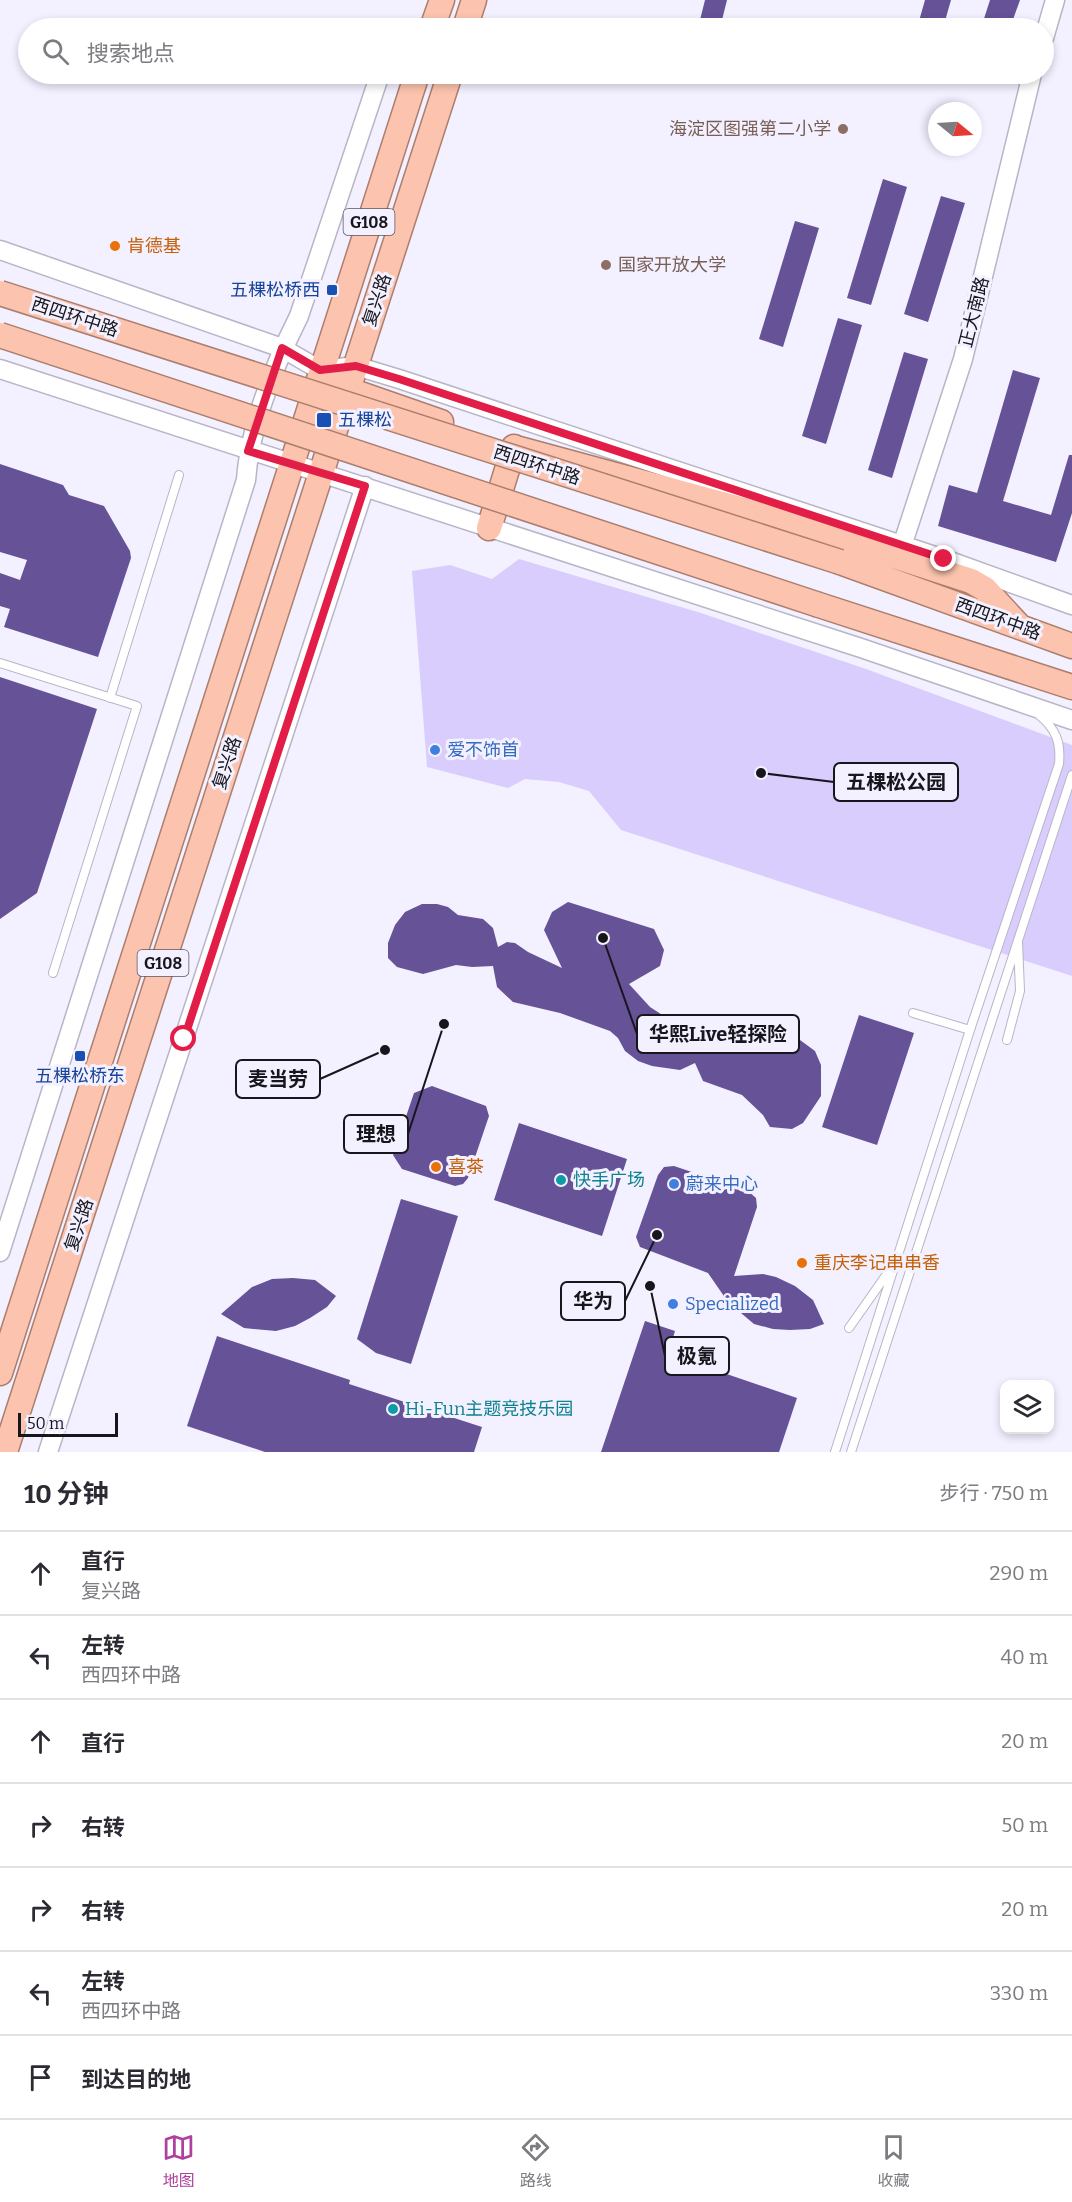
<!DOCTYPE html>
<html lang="zh">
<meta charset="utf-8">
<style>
:root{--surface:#fff;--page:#f7f7f7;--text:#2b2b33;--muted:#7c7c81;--line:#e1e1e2;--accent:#af409e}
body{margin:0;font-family:Bitter,"Noto Sans SC",serif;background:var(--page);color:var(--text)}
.controls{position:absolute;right:18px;bottom:18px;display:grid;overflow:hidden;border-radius:12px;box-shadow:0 3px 9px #0003}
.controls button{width:54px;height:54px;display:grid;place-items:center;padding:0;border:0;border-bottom:2px solid var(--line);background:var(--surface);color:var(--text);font:30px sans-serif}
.compass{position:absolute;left:928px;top:102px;width:54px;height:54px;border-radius:50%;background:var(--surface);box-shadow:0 3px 9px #0003;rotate:108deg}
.scale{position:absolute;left:18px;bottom:15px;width:100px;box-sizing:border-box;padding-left:6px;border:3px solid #17161c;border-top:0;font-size:16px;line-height:21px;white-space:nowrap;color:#17161c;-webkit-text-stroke:4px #f3f0ff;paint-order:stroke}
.stop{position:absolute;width:18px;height:18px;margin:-14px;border:4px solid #e11d48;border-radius:50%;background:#fff}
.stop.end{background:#e11d48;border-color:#fff;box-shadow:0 2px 6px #0008}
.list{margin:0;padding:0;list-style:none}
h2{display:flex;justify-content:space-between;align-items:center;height:78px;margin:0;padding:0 24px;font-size:26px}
h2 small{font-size:20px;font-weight:400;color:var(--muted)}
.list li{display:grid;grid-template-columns:39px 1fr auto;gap:18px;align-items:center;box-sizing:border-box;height:84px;padding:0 24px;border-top:2px solid var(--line)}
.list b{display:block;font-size:22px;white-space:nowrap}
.list p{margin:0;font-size:20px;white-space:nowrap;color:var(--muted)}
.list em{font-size:20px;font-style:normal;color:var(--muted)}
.icon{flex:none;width:33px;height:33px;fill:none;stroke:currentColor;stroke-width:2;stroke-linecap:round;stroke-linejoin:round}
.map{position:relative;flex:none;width:1072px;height:1452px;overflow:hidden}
.search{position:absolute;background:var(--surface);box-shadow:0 3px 9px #0003;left:18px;right:18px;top:18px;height:66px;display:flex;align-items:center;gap:15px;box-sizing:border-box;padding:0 21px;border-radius:33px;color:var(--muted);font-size:22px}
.sheet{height:666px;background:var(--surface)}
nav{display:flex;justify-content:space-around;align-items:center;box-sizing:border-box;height:84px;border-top:2px solid var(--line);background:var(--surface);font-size:16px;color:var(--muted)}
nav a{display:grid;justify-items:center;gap:3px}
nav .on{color:var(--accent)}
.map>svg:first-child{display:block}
.park{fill:#d9cdfe}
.building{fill:#665296}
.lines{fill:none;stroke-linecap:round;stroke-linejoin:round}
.service-casing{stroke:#b8b5c6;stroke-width:10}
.tertiary-casing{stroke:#b8b5c6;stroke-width:21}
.trunk-casing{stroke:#ac7e6d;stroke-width:27}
.service{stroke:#fff;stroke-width:8}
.tertiary{stroke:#fff;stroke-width:18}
.trunk{stroke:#fcc4ae;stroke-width:24}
.trunk-bridge-casing{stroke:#ac7e6d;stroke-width:27;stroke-linecap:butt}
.trunk-bridge{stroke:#fcc4ae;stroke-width:24}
.route{stroke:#e11d48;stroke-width:8}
.education-dot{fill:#8d6e63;stroke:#f3f0ff;stroke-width:2}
.food-dot{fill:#e8710a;stroke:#f3f0ff;stroke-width:2}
.transit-dot{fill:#1a4fb4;stroke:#f3f0ff;stroke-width:2}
.shop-dot{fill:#3f7fe0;stroke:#f3f0ff;stroke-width:2}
.culture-dot{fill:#0f9aa8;stroke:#f3f0ff;stroke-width:2}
.labels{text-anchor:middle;stroke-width:6;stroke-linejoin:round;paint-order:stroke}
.shield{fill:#f3f0ff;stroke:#595760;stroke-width:1.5}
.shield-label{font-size:16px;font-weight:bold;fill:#17161c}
.education-label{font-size:18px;fill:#785e54;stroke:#f3f0ff;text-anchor:end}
.food-label{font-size:18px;fill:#c56008;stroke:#f3f0ff;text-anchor:start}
.transit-label{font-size:18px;fill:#164399;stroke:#f3f0ff;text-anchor:end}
.street-label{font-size:18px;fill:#17161c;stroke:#f3f0ff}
.shop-label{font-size:18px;fill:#366cbe;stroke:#f3f0ff;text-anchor:start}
.culture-label{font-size:18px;fill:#0d838f;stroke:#f3f0ff;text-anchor:start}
.leader{fill:none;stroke:#17161c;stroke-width:2}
.callout-dot{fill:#17161c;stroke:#f3f0ff;stroke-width:2}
.callout{fill:#f3f0ff;stroke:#17161c;stroke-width:2}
.callout-label{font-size:20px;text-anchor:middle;font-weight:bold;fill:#17161c}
</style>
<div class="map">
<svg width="1072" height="1452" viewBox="0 0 1072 1452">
<rect width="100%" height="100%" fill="#f3f0ff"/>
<path class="park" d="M519,559L701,613L866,669L1072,745V976L621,830L589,791L559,782L525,779L508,788L427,767L412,571L450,565L492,579Z"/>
<path class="building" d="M705,0H727L720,28H698Z
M925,0H951L943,28L919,21Z
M990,0H1020L1010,28H981Z
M883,179L907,187L871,305L847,298Z
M941,196L965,203L928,322L904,314Z
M795,221L819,228L783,347L759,339Z
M838,318L862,325L826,444L802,436Z
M904,352L928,359L892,478L868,470Z
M1013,370L1040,378L1003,501L1051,515L1069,455H1072V513L1056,562L938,526L949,485L977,493Z
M0,464L63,485L69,495L104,506L130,551L131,558L98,657L4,627L10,609L0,606V573L20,580L27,560L0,552Z
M0,677L97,709L37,893L0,919Z
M568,902L654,929L664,950L660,966L629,984L650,1007L670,1020L707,1029L709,1038L745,1042L786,1036L800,1040L815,1051L821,1065V1096L803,1123L792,1129L770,1127L763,1115L742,1095L703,1081L695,1063L680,1070L652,1066L638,1061L625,1051L618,1038L610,1031L560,1013L513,1002L497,987L493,966L472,967L456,965L423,974L397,967L388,958V943L395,925L405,912L422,904H437L448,907L458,915L483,919L493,928L498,947L507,942L515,943L528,952L562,968L544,930L552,912Z
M859,1015L914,1033L877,1145L822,1127Z
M432,1086L486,1106L489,1116L468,1178L463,1184L455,1186L402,1169L393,1155L414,1093Z
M519,1123L627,1159L602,1236L494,1200Z
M674,1166L748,1191L756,1198L757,1207L734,1276L763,1274L776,1277L795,1286L813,1300L824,1324L810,1329L790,1330L773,1329L754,1324L728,1302L708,1273L640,1247L636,1237L658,1175L664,1167Z
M401,1199L458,1216L411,1364L376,1353L357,1339Z
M293,1278L315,1280L336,1296L327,1307L310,1318L295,1326L276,1331L244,1328L221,1314L252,1287L272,1279Z
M645,1321L675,1331L668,1354L797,1398L779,1452H601Z
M217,1336L350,1380L349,1384L482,1427L474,1452H265L187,1426Z"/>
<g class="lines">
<g class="service-casing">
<path id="service" d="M0,663L137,706L53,973
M110,698L179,475
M913,1013L970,1030
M1007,1040L1020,991L1018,942
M849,1328L889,1271
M835,1452L970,1030L1059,764C1061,742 1056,729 1039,715
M851,1452L1072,775"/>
</g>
<g class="tertiary-casing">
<path id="tertiary" d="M1044,38L1055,0
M0,250L282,348L320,370L356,366L399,379L944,559L1072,605
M0,369L861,648L1072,720
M902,546L963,359L1032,74
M0,1252L246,480C250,424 274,366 299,316L380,74
M48,1452L365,486"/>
</g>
<g class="trunk-casing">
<path id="trunk" d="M432,28L442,0
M465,28L474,0
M337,382L349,390L441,422
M516,448L796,524L971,581L985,589L1020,627
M489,528L514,447
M840,562L1072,646
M819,605L1072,687
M0,1373L417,74
M5,1452L450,74"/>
</g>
<use href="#service" class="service"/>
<use href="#tertiary" class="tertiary"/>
<use href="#trunk" class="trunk"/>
<g class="trunk-bridge-casing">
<path id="trunk-bridge" d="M0,293L840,562
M0,335L819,605"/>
</g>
<use href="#trunk-bridge" class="trunk-bridge"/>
</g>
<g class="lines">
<path class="route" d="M184,1039L365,486L248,451L282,348L320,370L356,366L399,379L944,559"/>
</g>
<g class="education-dot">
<circle cx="843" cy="129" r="6"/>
<circle cx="606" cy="265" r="6"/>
</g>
<g class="food-dot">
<circle cx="115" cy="246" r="6"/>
<circle cx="436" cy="1167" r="6"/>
<circle cx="802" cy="1263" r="6"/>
</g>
<g class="transit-dot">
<rect x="326" y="284" width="12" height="12" rx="3"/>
<rect x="316" y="412" width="16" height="16" rx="3"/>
<rect x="74" y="1050" width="12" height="12" rx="3"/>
</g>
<g class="shop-dot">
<circle cx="435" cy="750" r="6"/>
<circle cx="674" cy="1184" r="6"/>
<circle cx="673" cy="1304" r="6"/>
</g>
<g class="culture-dot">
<circle cx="561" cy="1180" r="6"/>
<circle cx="393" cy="1409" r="6"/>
</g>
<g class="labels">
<g class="shield">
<rect x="343.5" y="209" width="51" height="26" rx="4.5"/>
<rect x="137.5" y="950" width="51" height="26" rx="4.5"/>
</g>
<g class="shield-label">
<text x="369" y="228">G108</text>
<text x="163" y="969">G108</text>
</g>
<g class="education-label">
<text x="831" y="135">海淀区图强第二小学</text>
<text x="618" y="271" text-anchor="start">国家开放大学</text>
</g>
<g class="food-label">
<text x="127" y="252">肯德基</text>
<text x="448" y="1173">喜茶</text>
<text x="814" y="1269">重庆李记串串香</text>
</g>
<g class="transit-label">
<text x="320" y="296">五棵松桥西</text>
<text x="338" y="426" text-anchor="start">五棵松</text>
<text x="80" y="1082" text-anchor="middle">五棵松桥东</text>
</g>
<g class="street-label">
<text transform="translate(377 300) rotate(-72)" y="6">复兴路</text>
<text transform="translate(974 312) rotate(-76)" y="6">正大南路</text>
<text transform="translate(75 317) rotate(18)" y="6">西四环中路</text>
<text transform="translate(537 465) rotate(18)" y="6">西四环中路</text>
<text transform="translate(998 619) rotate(20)" y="6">西四环中路</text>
<text transform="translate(227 763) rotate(-72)" y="6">复兴路</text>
<text transform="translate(79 1225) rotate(-72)" y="6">复兴路</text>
</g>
<g class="shop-label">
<text x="447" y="756">爱不饰首</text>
<text x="686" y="1190">蔚来中心</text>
<text x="685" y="1310">Specialized</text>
</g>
<g class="culture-label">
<text x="573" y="1186">快手广场</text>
<text x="405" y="1415">Hi-Fun主题竞技乐园</text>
</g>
</g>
<path class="leader" d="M761 773L834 782M603 938L637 1034M385 1050L320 1079M444 1024L408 1134M657 1235L625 1301M650 1286L665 1356"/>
<g class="callout-dot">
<circle cx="761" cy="773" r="6"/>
<circle cx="603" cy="938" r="6"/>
<circle cx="385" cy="1050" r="6"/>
<circle cx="444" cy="1024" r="6"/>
<circle cx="657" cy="1235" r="6"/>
<circle cx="650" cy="1286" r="6"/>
</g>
<g class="callout">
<rect x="834" y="763" width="124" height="38" rx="6"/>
<rect x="637" y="1015" width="162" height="38" rx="6"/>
<rect x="236" y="1060" width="84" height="38" rx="6"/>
<rect x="344" y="1115" width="64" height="38" rx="6"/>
<rect x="561" y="1282" width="64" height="38" rx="6"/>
<rect x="665" y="1337" width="64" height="38" rx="6"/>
</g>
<g class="callout-label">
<text x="896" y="789">五棵松公园</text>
<text x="718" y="1041">华熙Live轻探险</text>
<text x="278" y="1086">麦当劳</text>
<text x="376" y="1141">理想</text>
<text x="593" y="1308">华为</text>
<text x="697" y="1363">极氪</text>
</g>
</svg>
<div class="controls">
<button><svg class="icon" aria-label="layers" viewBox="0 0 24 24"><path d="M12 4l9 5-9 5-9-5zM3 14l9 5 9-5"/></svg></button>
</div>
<svg class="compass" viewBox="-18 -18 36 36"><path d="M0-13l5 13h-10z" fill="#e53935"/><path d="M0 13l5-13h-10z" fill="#7c7c81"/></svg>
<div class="scale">50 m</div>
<div class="stop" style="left:184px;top:1039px"></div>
<div class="stop end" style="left:944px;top:559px"></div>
<div class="search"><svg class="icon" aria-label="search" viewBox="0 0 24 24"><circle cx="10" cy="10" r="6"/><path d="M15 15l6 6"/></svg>搜索地点</div>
</div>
<section class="sheet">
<h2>10 分钟<small>步行 · 750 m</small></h2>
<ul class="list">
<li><svg class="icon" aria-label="ahead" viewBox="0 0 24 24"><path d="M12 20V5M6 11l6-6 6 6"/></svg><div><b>直行</b><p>复兴路</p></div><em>290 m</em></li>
<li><svg class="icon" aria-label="left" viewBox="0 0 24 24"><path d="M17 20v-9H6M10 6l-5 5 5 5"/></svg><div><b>左转</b><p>西四环中路</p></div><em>40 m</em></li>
<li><svg class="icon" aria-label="ahead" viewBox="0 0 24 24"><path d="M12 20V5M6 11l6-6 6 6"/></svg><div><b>直行</b></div><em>20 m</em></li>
<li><svg class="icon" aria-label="right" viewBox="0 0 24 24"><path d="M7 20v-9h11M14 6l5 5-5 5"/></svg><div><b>右转</b></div><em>50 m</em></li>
<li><svg class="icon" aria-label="right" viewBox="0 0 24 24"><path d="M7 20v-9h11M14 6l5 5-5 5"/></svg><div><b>右转</b></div><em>20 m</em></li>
<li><svg class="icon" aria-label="left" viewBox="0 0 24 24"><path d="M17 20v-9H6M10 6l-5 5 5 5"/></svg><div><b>左转</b><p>西四环中路</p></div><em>330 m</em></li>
<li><svg class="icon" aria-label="arrive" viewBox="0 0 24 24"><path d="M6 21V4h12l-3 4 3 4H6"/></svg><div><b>到达目的地</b></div></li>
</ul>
</section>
<nav>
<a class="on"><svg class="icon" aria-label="map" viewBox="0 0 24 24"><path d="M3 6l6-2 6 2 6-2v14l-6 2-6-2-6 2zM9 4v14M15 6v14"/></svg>地图</a>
<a><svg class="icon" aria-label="directions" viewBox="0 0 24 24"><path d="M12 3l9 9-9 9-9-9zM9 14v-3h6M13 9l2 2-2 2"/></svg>路线</a>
<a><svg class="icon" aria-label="saved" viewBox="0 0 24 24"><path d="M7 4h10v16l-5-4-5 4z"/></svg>收藏</a>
</nav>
